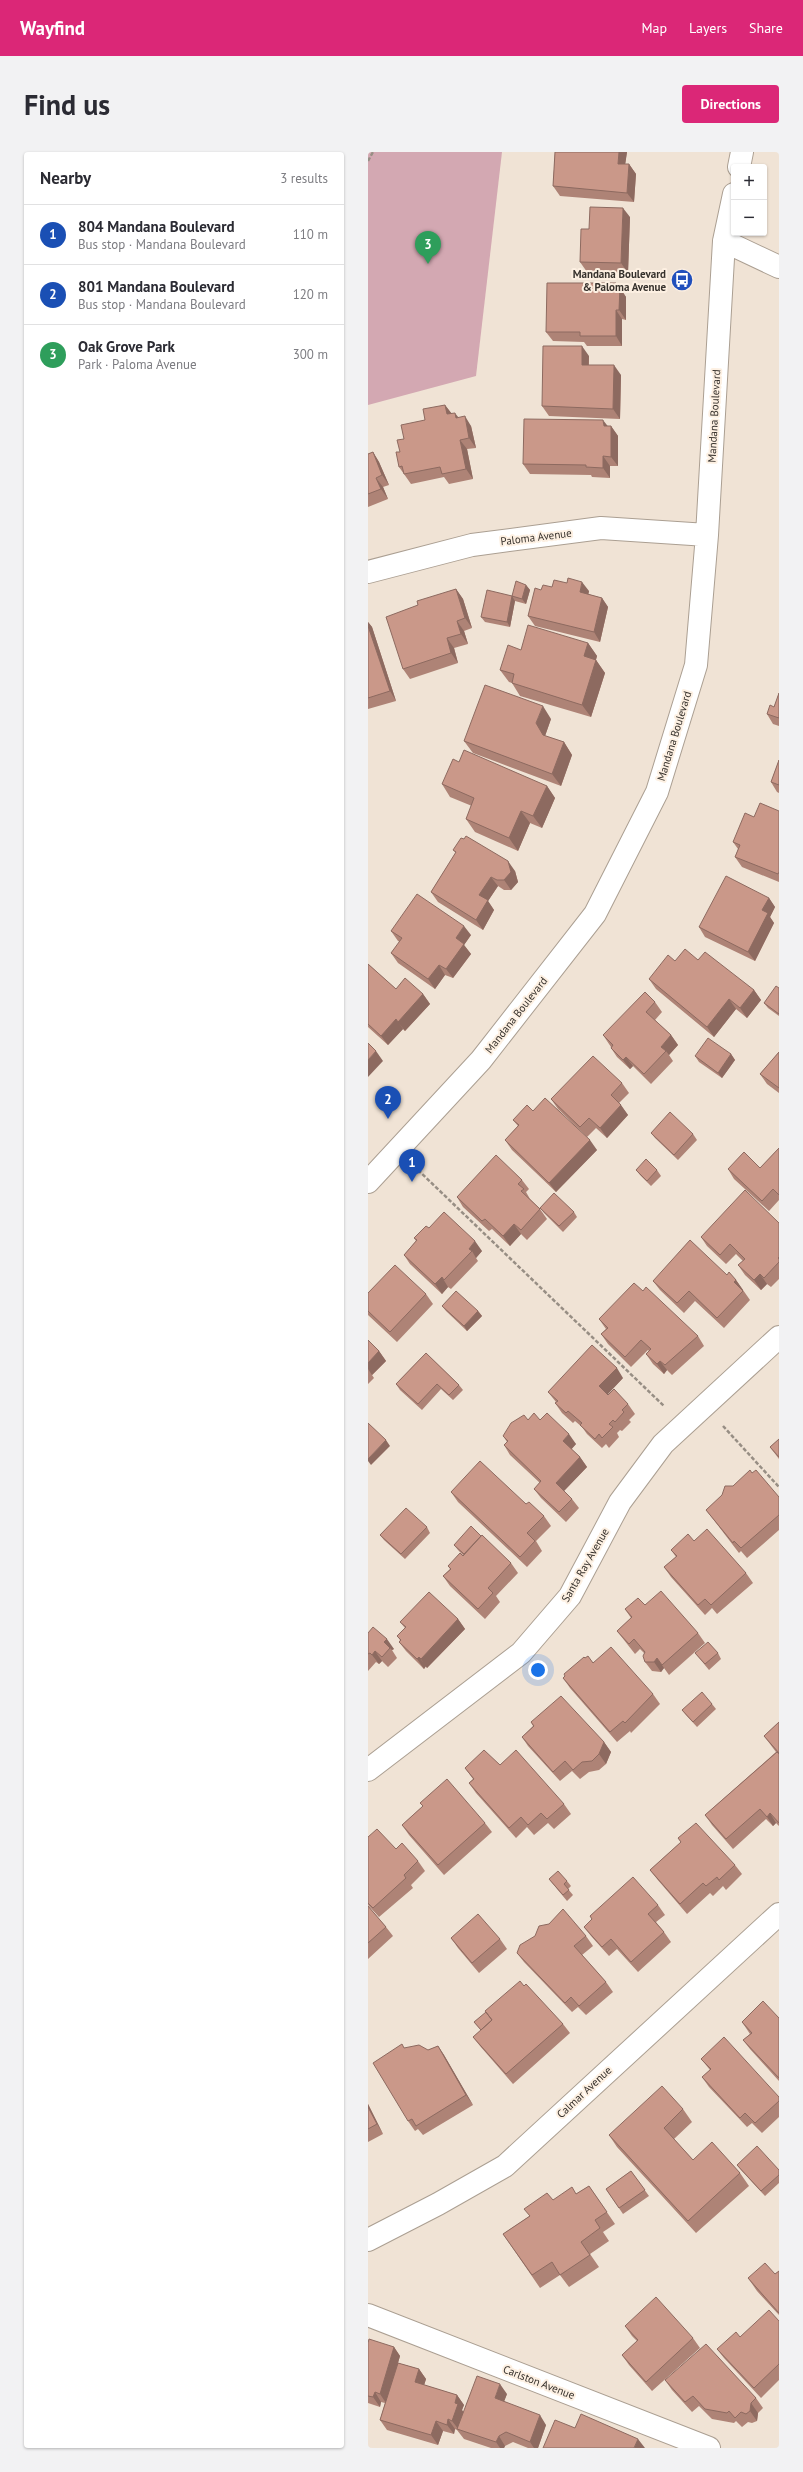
<!DOCTYPE html>
<meta charset="utf-8">
<style>
:root{--surface:#fff;--page:#f2f2f3;--text:#2b2b33;--muted:#7c7c81;--line:#e1e1e2;--accent:#db2777}
body{margin:0;font-family:"PT Sans",sans-serif;background:var(--page);color:var(--text)}
.controls{position:absolute;right:12px;top:12px;display:grid;overflow:hidden;border-radius:4px;box-shadow:0 1px 3px #0004}
.controls button{width:36px;height:36px;display:grid;place-items:center;padding:0;border:0;border-bottom:1px solid var(--line);background:var(--surface);color:var(--text);font:20px sans-serif}
.you{position:absolute;left:170px;top:1518px;width:14px;height:14px;margin:-10px;border:3px solid #fff;border-radius:50%;background:#1a73e8;box-shadow:0 0 0 6px #1a73e833}
.badge{display:grid;place-items:center;width:26px;height:26px;border-radius:50%;background:var(--accent);color:#fff;font-size:13px;font-weight:700}
.pin{position:absolute;translate:-50% -33px;filter:drop-shadow(0 1px 2px #0008)}
.pin::after{content:'';position:absolute;top:21px;width:14px;height:12px;background:inherit;clip-path:polygon(0 0,100% 0,50% 100%)}
.list{margin:0;padding:0;list-style:none}
h2{display:flex;justify-content:space-between;align-items:center;height:52px;margin:0;padding:0 16px;font-size:17px}
h2 small{font-size:13px;font-weight:400;color:var(--muted)}
.list li{display:grid;grid-template-columns:26px 1fr auto;gap:12px;align-items:center;box-sizing:border-box;height:60px;padding:0 16px;border-top:1px solid var(--line)}
.list b{display:block;font-size:15px;white-space:nowrap}
.list p{margin:0;font-size:13px;white-space:nowrap;color:var(--muted)}
.list em{font-size:13px;font-style:normal;color:var(--muted)}
.map{position:relative;flex:none;width:411px;height:2296px;overflow:hidden;border-radius:4px}
header{display:flex;align-items:center;gap:24px;box-sizing:border-box;height:56px;padding:0 20px;background:var(--accent);color:#fff}
header strong{font-size:19px}
nav{display:flex;gap:22px;margin-inline-start:auto;font-size:14px}
.intro{display:flex;align-items:center;justify-content:space-between;box-sizing:border-box;height:96px;padding:0 24px}
h1{margin:0;font-size:28px}
.button{padding:10px 18px;border-radius:4px;background:var(--accent);color:#fff;font-size:14px;font-weight:700}
main{display:flex;gap:24px;padding:0 24px}
aside{flex:1;background:var(--surface);border-radius:4px;box-shadow:0 1px 3px #0004}
.map>svg:first-child{display:block}
.green{fill:#d3a8b2}
.lines{fill:none;stroke-linecap:round;stroke-linejoin:round}
.minor-casing{stroke:#ab9f92;stroke-width:24}
.path{stroke:#978e84;stroke-width:2.5;stroke-dasharray:4 2;stroke-linecap:butt}
.minor{stroke:#fff;stroke-width:22}
.wall{fill:#ae8376}
.shaded-wall{fill:#8d6a60}
.building{fill:#ca9889;stroke:#8d6a60}
.labels{text-anchor:middle;stroke-width:4;stroke-linejoin:round;paint-order:stroke}
.poi-label{font-size:11px;font-weight:bold;fill:#36312c;stroke:#fdf0e2;text-anchor:end}
.street-label{font-size:11px;fill:#36312c;stroke:#fdf0e2}
</style>
<header>
<strong>Wayfind</strong>
<nav><a>Map</a><a>Layers</a><a>Share</a></nav>
</header>
<div class="intro"><h1>Find us</h1><a class="button">Directions</a></div>
<main>
<aside>
<h2>Nearby<small>3 results</small></h2>
<ul class="list">
<li><span class="badge" style="background:#1a4fb4">1</span><div><b>804 Mandana Boulevard</b><p>Bus stop · Mandana Boulevard</p></div><em>110 m</em></li>
<li><span class="badge" style="background:#1a4fb4">2</span><div><b>801 Mandana Boulevard</b><p>Bus stop · Mandana Boulevard</p></div><em>120 m</em></li>
<li><span class="badge" style="background:#2e9e5b">3</span><div><b>Oak Grove Park</b><p>Park · Paloma Avenue</p></div><em>300 m</em></li>
</ul>
</aside>
<div class="map">
<svg width="411" height="2296" viewBox="0 0 411 2296">
<rect width="100%" height="100%" fill="#f0e3d5"/>
<path class="green" d="M0,0H134L108,224L0,253Z"/>
<g class="lines">
<g class="minor-casing">
<path id="minor" d="M371,15L374,0
M356,89L411,115
M0,420L104,393L233,376L339,383
M0,1030L113,908L227,762L289,640L328,513L339,383L356,89L366,42
M0,1618L153,1501L202,1444L252,1350L295,1292L411,1185
M0,2088L70,2052L137,2014L411,1762
M0,2163L341,2296"/>
</g>
<path class="path" d="M0,9L5,0
M50,1018L296,1254
M355,1274L411,1335"/>
<use href="#minor" class="minor"/>
</g>
<path class="wall" d="M187,0H259L257,12H261L268,22L266,50L192,44L185,34Z
M262,65L260,121L219,120L212,110L221,77Z
M251,135H252L258,145V168L254,167V194H219L216,190L185,189L178,180Z
M221,204V213L253,223L252,267L181,264L174,254Z
M77,253L83,261L103,274L108,296L99,297L105,327L81,332L76,325L43,332L31,315L32,300L57,268Z
M240,274H243L250,284V314H242V326L224,325L223,323L162,322L155,312Z
M5,300L11,310L21,333L15,335L20,347L0,355V302Z
M158,433L162,438L158,452L147,449L142,475L117,470L113,465L144,444Z
M184,435L221,439L220,442L234,446L240,455L232,490L167,474L160,464L173,438Z
M88,437L95,447L104,476L96,479L100,492L86,496L90,511L42,527L35,517L50,453Z
M0,470L4,475L28,549L0,557Z
M220,491L229,504L228,508L237,521L223,565L152,544L144,531L141,530L132,518L153,498Z
M411,541V574L405,572L399,562L406,555Z
M183,567L177,584L196,590L204,603L193,634L105,601L96,589Z
M411,608V641L409,640L403,630Z
M91,610L179,634L187,646L174,676L162,671L150,699L107,680L98,667L104,654L82,645L74,632Z
M411,659V730L374,715L367,705L370,697L365,690L386,665Z
M85,698L147,719L150,730L143,738H136L130,734L120,749L126,758L115,778L70,750L63,740L88,701Z
M401,746L407,755L402,765L406,771L387,809L337,785L331,775Z
M23,779L103,783L96,793L103,802L85,826L77,823L67,837L30,811L23,801L32,790L30,789Z
M330,808L386,838L393,848L379,866L368,857L346,885L288,837L281,827L307,809Z
M0,812L28,837L55,842L62,852L37,879L35,877L20,893L0,875Z
M411,836V864L400,856L396,851Z
M287,850L294,860L287,868L303,883L310,893L301,903L305,909L283,932L265,914L262,917L249,905L243,896V895L235,883Z
M411,900V941L399,932L392,922Z
M363,902L367,908L354,926L331,910L327,904Z
M254,931L261,941L251,951L260,963L239,986L228,976L219,985L190,957L183,947Z
M165,959L229,998L188,1040L144,998L137,988L150,974L145,968Z
M283,981L325,982L329,988L310,1008L287,986Z
M411,996V1048L401,1059L366,1027L360,1017L392,1016Z
M268,1018H289L293,1024L283,1034L272,1023Z
M154,1028L161,1037L158,1040L162,1047L172,1057L179,1067L159,1088L153,1082L142,1094L124,1077L121,1079L95,1055L89,1045Z
M172,1056L206,1060L209,1065L195,1080L176,1061Z
M411,1071V1127L403,1135L399,1132L393,1138L377,1123L370,1113L375,1109L368,1102L358,1112L339,1094L333,1085Z
M61,1076L114,1099L108,1106L110,1109L83,1137L80,1135L74,1142L42,1112L36,1103L48,1089L46,1086Z
M359,1123L368,1128L382,1148L356,1176L327,1149L316,1161L292,1138L285,1129Z
M275,1139L330,1184L336,1194L304,1223L299,1218L296,1222L285,1212L278,1202L281,1199L280,1198L263,1215L240,1192L233,1182L238,1177L231,1167Z
M0,1141L58,1142L65,1152L29,1190L0,1163Z
M74,1154L110,1159L114,1164L99,1179L78,1159Z
M0,1188L11,1199L18,1209L4,1223L6,1226L0,1232Z
M58,1201L91,1233L95,1238L85,1248L73,1237L54,1258L32,1238L28,1232Z
M255,1226L239,1243L260,1252L267,1262L261,1268L263,1270L254,1279L252,1278L249,1281L251,1285L241,1296L238,1292L234,1296L219,1282L214,1275L207,1269L205,1271L194,1261L187,1251L188,1250L180,1240Z
M160,1268H172L208,1292L203,1297L212,1305L219,1315L196,1339L204,1347L211,1356L198,1370L173,1346L166,1337L172,1331L142,1303L136,1293L139,1290L135,1284Z
M411,1287V1307L402,1295Z
M384,1321L411,1345V1378L379,1406L373,1399L371,1401L345,1367L338,1358L365,1334Z
M83,1340L158,1352L176,1364L183,1374L168,1389L174,1399L159,1415L90,1350Z
M59,1375L62,1381L37,1407L16,1388L12,1383Z
M113,1384L143,1411L150,1421L128,1444L132,1450L117,1467L82,1434L75,1424L82,1417L80,1414L95,1403L90,1398L86,1393Z
M326,1389L378,1421L385,1431L349,1462L344,1456L337,1463L303,1425L296,1415L308,1405L303,1398Z
M277,1453L330,1481L337,1491L301,1523L296,1516L293,1520L284,1519L277,1510L276,1501L272,1497L267,1502L256,1488L249,1479L263,1466L257,1457Z
M90,1467L97,1477L59,1516L58,1514L56,1517L38,1499L31,1490L32,1488L29,1484L37,1476L32,1470Z
M0,1481L26,1497L24,1498L29,1506L20,1515L14,1509L11,1512L8,1510L0,1519Z
M327,1501H350L353,1507L341,1518Z
M217,1506L285,1542L292,1552L263,1581L262,1579L249,1590L202,1536L195,1526Z
M344,1552L348,1557L329,1575L318,1563L314,1558Z
M163,1570L236,1590L243,1600L238,1612L231,1618L221,1620L212,1627L204,1619L192,1629L160,1594L154,1585L165,1574Z
M411,1570V1674L408,1671L405,1674L398,1667L365,1697L344,1673L337,1663L408,1600L396,1584Z
M132,1613L196,1652L203,1662L186,1677L180,1671L166,1683L159,1675L148,1686L108,1641L101,1631L105,1627L97,1616Z
M52,1651L117,1671L124,1680L76,1723L41,1683L34,1673L55,1654Z
M0,1685L28,1697L50,1709L57,1719L43,1733L45,1736L11,1765L0,1753Z
M310,1686L367,1713L374,1722L358,1738L355,1734L345,1744L342,1741L319,1762L289,1727L282,1718L313,1690Z
M181,1727L199,1729L203,1734L200,1737L205,1743L199,1749L185,1732Z
M290,1753L297,1763L288,1770L296,1780L303,1790L270,1820L249,1797L241,1804L223,1784L216,1775L224,1767L222,1764Z
M0,1754L18,1775L25,1784L0,1807Z
M218,1784L225,1794L214,1803L238,1830L245,1840L218,1863L210,1855L204,1860L156,1810L149,1801Z
M83,1786L132,1787L139,1797L111,1821L90,1796Z
M156,1834L195,1872L202,1881L145,1932L112,1894L105,1885L113,1878L106,1870Z
M411,1866V1929L382,1897L375,1888L382,1882L374,1870Z
M70,1894L76,1903L105,1953L55,1983L50,1977L47,1979L40,1969L37,1896L60,1898Z
M333,1907L411,1945V1965L394,1981L384,1971L379,1975L341,1935L334,1925L342,1918Z
M0,1952L15,1982L0,1990Z
M315,1957L324,1970L306,1987L325,2008L372,2021L381,2034L328,2081L249,1995L241,1983Z
M369,2013L411,2018V2031L397,2044L373,2018Z
M263,2019L281,2044L255,2062L238,2037Z
M221,2034L247,2072L235,2080L241,2089L222,2102L231,2115L201,2135L192,2123L172,2136L135,2082L185,2048L208,2042Z
M411,2119V2163L389,2139L380,2126L407,2122Z
M411,2169V2228L393,2246L356,2206L349,2197L372,2185Z
M257,2174L325,2186L332,2196L284,2239L261,2213L254,2203L269,2189L264,2184Z
M0,2191L26,2195L32,2204L30,2211L51,2217L58,2227L56,2233L89,2243L96,2253L94,2258L95,2260L139,2242L136,2249L178,2273L170,2296H160L145,2290L137,2294L136,2296H123L96,2287L89,2278L87,2277L86,2282L75,2279L70,2293L19,2278L12,2268L17,2251L13,2250L12,2255L0,2251Z
M297,2228L388,2246L395,2256L390,2261L389,2269L384,2271L380,2270L374,2275L368,2269L366,2271L344,2267L331,2254L324,2260L304,2238Z"/>
<path class="shaded-wall" d="M251,0H259L256,21L250,12Z
M261,12L268,22L266,50L259,41Z
M255,56L262,65L260,121L253,111Z
M248,131L258,145V168L251,158Z
M248,158L254,167V194L248,184Z
M214,194L221,204L220,223L214,213Z
M246,213L253,223L252,267L245,257Z
M77,253L84,262H79Z
M87,261L94,270L88,266Z
M97,264L103,274L108,296L101,286Z
M235,268L242,277L236,274Z
M243,274L250,284V314L243,305Z
M92,288L99,297L105,327L98,317Z
M5,300L11,310L21,333L14,323Z
M235,304L242,314V326L235,316Z
M8,326L15,335L20,347L13,337Z
M214,430L221,439L219,450L212,440Z
M158,433L162,438L158,452L154,447Z
M88,437L95,447L104,476L97,466Z
M144,444L147,449L142,475L139,470Z
M234,446L240,455L232,490L226,480Z
M89,469L96,479L100,492L93,482Z
M0,470L4,475L28,549L22,539L0,474Z
M79,486L86,496L90,511L83,501Z
M220,491L229,504L225,517L216,504Z
M228,508L237,521L223,565L214,553Z
M175,554L183,567L177,584L175,583L168,571Z
M196,590L204,603L193,634L184,622Z
M179,634L187,646L174,676L165,664Z
M153,659L162,671L150,699L141,686Z
M140,709L147,719L150,730L143,738L136,728Z
M123,725L130,734L120,749L126,758L115,778L108,768L111,743Z
M401,746L407,755L402,765L406,771L387,809L380,800L394,758Z
M96,774L103,783L96,793L103,802L85,826L78,817L88,786Z
M71,813L77,823L67,837L60,827Z
M386,838L393,848L379,866L372,856Z
M55,842L62,852L37,879L30,870Z
M361,847L368,857L346,885L339,875Z
M28,867L35,877L20,893L13,884Z
M303,883L310,893L301,903L298,899L293,895Z
M8,899L15,909L0,925V908Z
M363,902L367,908L354,926L350,921Z
M258,905L265,914L262,917L255,908Z
M253,953L260,963L239,986L232,976Z
M222,988L229,998L188,1040L181,1031Z
M146,1072L153,1082L142,1094L135,1084Z
M107,1089L114,1099L108,1106L104,1099L101,1097Z
M392,1122L399,1132L393,1138L386,1128Z
M74,1125L80,1135L74,1142L67,1132Z
M368,1128L375,1138L373,1140L366,1130Z
M110,1159L114,1164L99,1179L96,1174Z
M11,1199L18,1209L4,1223L0,1217V1211Z
M292,1209L299,1218L296,1222L289,1212Z
M249,1216L255,1226L238,1244L231,1234Z
M201,1282L208,1292L202,1299L195,1289Z
M18,1288L22,1294L3,1313L0,1309V1307Z
M212,1305L219,1315L194,1341L188,1331Z
M90,1467L97,1477L59,1516L53,1507Z
M19,1487L26,1497L24,1498L16,1490Z
M7,1499L14,1509L11,1512L4,1503Z
M51,1505L58,1514L56,1517L49,1507Z
M289,1506L296,1516L293,1520L286,1510Z
M236,1590L243,1600L238,1612L231,1602Z
M402,1661L408,1671L405,1674L399,1665Z
M70,1894L76,1903L105,1953L98,1943Z
M0,1952L15,1982L9,1972L0,1955Z
M26,2195L32,2204L18,2251L12,2242Z
M51,2217L58,2227L54,2240L47,2230Z
M132,2232L139,2242L134,2255L127,2246Z
M7,2240L13,2250L12,2255L5,2245Z
M89,2243L96,2253L94,2258L96,2261L91,2278L84,2269L87,2251Z
M383,2251L390,2261L389,2269L382,2259Z
M172,2263L178,2273L170,2296H166L162,2290Z
M80,2267L87,2277L86,2282L79,2273Z
M68,2269L75,2279L70,2293L63,2283Z
M131,2284L137,2294L136,2296H132L128,2290Z
M270,2287L277,2296H266Z"/>
<path class="building" d="M187,0H251L250,12H261L259,41L185,34Z
M222,55L255,56L253,111L212,110L213,77H221Z
M179,131H248V135H252L251,158H248V184H212V180H178Z
M175,194H214V213H246L245,257L174,254Z
M77,253L79,262L87,261L88,266L97,264L101,286L92,288L98,317L74,322L72,315L36,322L34,314L31,315L28,300H32L29,288L36,287L33,273L57,268L55,257Z
M156,267L235,268L236,274H243V305L235,304V316L218,315V313L155,312Z
M5,300L14,323L8,326L13,337L0,342V302Z
M200,426L214,430L212,440L234,446L226,480L160,464L167,436L173,438L175,433L184,435L186,428L199,431Z
M148,429L158,433L154,447L144,444L139,470L113,465L119,438L144,444Z
M88,437L97,466L89,469L93,482L79,486L83,501L35,517L18,465L50,453L49,449Z
M160,473L220,491L216,504L228,508L214,553L144,531L146,522L132,518L140,493L153,498Z
M0,474L22,539L0,546Z
M117,533L175,554L168,571L175,583L196,590L184,622L96,589Z
M411,541V566L399,562L402,553L406,555Z
M96,598L179,634L165,664L153,659L141,686L98,667L106,646L74,632L85,607L91,610Z
M411,608V633L403,630Z
M392,651L411,659V720L410,722L367,705L372,693L365,690L377,661L386,665Z
M98,684L140,709L143,720L136,728H129L123,725L111,743L120,748L108,768L63,740L88,700L85,698L93,686L96,687Z
M358,724L401,746L394,758L400,761L380,800L331,775Z
M49,742L96,774L88,786L96,792L78,817L71,813L60,827L23,801L34,786L23,779Z
M317,797L330,808L337,800L386,838L372,856L361,847L339,875L281,827L300,803L307,809Z
M0,812L28,837L37,826L55,842L30,870L28,867L13,884L0,872Z
M408,834L411,836V862L396,851Z
M277,840L287,850L278,860L303,883L293,895L298,899L276,922L258,905L255,908L243,896L245,893L235,883Z
M340,886L363,902L350,921L327,904Z
M0,891L8,899L0,908Z
M411,900V936L392,922Z
M225,904L254,931L243,943L253,953L232,976L221,966L212,975L183,947Z
M177,946L222,988L181,1031L137,988L151,973L145,968L159,953L165,959Z
M302,960L325,982L306,1003L283,981Z
M411,996V1043L405,1037L394,1049L360,1017L376,1000L392,1016Z
M128,1003L154,1028L150,1032L156,1037L153,1039L172,1057L153,1078L146,1072L135,1084L117,1067L114,1069L89,1045Z
M278,1007L289,1018L279,1029L268,1018Z
M377,1038L411,1071V1105L410,1106L411,1107V1110L396,1126L392,1122L386,1128L370,1113L377,1107L362,1092L352,1103L333,1085Z
M186,1041L206,1060L191,1074L172,1056Z
M76,1060L107,1089L101,1097L104,1099L76,1128L74,1125L67,1132L36,1103L49,1088L46,1086L58,1074L61,1076Z
M322,1088L359,1123L361,1120L368,1128L366,1130L375,1139L349,1166L321,1139L309,1151L285,1129Z
M27,1113L58,1142L22,1180L0,1159V1141Z
M266,1131L275,1139L278,1135L330,1184L297,1213L292,1209L289,1212L278,1202L283,1197L273,1188L257,1205L233,1182L240,1176L231,1167Z
M88,1139L110,1159L96,1174L74,1154Z
M0,1188L11,1199L0,1211Z
M224,1193L249,1216L231,1234L240,1243L246,1237L260,1252L254,1258L256,1260L247,1270L245,1268L241,1272L245,1275L234,1286L231,1282L227,1287L212,1273L214,1271L200,1259L198,1261L187,1251L190,1249L180,1240Z
M58,1201L91,1233L81,1243L69,1232L50,1252L28,1232Z
M166,1261L172,1268L179,1261L201,1282L195,1289L212,1305L188,1331L204,1347L191,1360L166,1337L173,1329L136,1293L140,1289L135,1284L143,1271L156,1263L160,1268Z
M0,1271L18,1288L0,1307Z
M411,1287V1305L402,1295Z
M112,1309L158,1352L161,1350L176,1364L159,1381L167,1389L152,1405L83,1340Z
M382,1318L384,1321L388,1318L411,1345V1363L373,1396L366,1389L365,1391L338,1358L354,1343L357,1334H365Z
M38,1356L59,1375L33,1402L12,1383Z
M103,1374L113,1384L96,1402L86,1393Z
M339,1377L378,1421L343,1453L337,1447L330,1453L296,1415L309,1404L303,1398L320,1382L326,1389Z
M114,1383L143,1411L120,1436L125,1441L110,1457L75,1424L83,1417L80,1414L92,1401L95,1404Z
M293,1439L330,1481L294,1513L289,1506L286,1510H277L275,1504L277,1500L266,1487L261,1492L249,1479L264,1465L257,1457L270,1446L277,1453Z
M61,1440L90,1467L53,1507L51,1505L49,1507L31,1490L33,1488L29,1484L38,1475L32,1470Z
M5,1475L19,1487L16,1490L22,1496L14,1505L7,1499L4,1503L2,1501L0,1502V1481Z
M340,1490L350,1501L337,1512L327,1501Z
M243,1495L285,1542L257,1571L255,1569L242,1580L195,1526L197,1524L196,1522L216,1505L217,1506L220,1504L225,1511Z
M334,1540L344,1552L325,1570L314,1558Z
M193,1544L236,1590L231,1602L224,1609L214,1610L205,1618L197,1609L185,1620L154,1585L166,1574L163,1570Z
M411,1570V1601L396,1584Z
M116,1598L132,1613L148,1598L196,1652L179,1667L173,1661L160,1673L153,1665L141,1676L101,1631L106,1627L97,1616Z
M409,1600L411,1602V1671L402,1661L399,1665L392,1657L358,1687L337,1663Z
M79,1627L117,1671L70,1713L34,1673L55,1654L52,1651Z
M328,1671L367,1713L351,1728L349,1725L338,1734L335,1731L312,1752L282,1718L313,1690L310,1686Z
M9,1677L28,1697L34,1691L50,1709L36,1723L38,1726L5,1756L0,1751V1685Z
M190,1719L199,1729L196,1732L201,1738L195,1743L181,1727Z
M265,1725L290,1753L280,1762L296,1780L263,1810L243,1787L234,1795L216,1775L224,1767L222,1764Z
M0,1754L18,1775L0,1791Z
M195,1757L218,1784L206,1794L238,1830L211,1854L203,1845L197,1851L149,1801L152,1793L167,1784L171,1774L181,1772Z
M110,1762L132,1787L104,1811L83,1786Z
M152,1829L156,1834L158,1832L195,1872L138,1922L105,1885L124,1868L117,1859Z
M395,1849L411,1866V1926L375,1888L384,1881L374,1870Z
M118,1860L124,1868L113,1878L106,1870Z
M356,1885L411,1945V1949L387,1971L377,1961L372,1966L334,1925L343,1917L333,1907Z
M34,1892L36,1896L51,1893L60,1898L70,1894L98,1943L48,1974L44,1967L40,1969L5,1911Z
M294,1934L315,1957L296,1976L325,2008L344,1990L372,2021L320,2069L241,1983Z
M0,1955L9,1972L0,1977Z
M389,1994L411,2018V2023L393,2039L369,2013Z
M263,2019L277,2038L251,2056L238,2037Z
M221,2034L239,2060L227,2068L232,2076L213,2090L222,2103L192,2123L184,2110L164,2123L135,2082L162,2064L156,2057L179,2041L185,2048L204,2035L208,2042Z
M397,2111L407,2122L411,2119V2161L380,2126Z
M288,2145L325,2186L278,2230L254,2203L270,2188L257,2174Z
M401,2158L411,2169V2212L386,2236L349,2197L368,2180L372,2185Z
M1,2187L26,2195L12,2242L7,2240L5,2245L0,2244V2191Z
M338,2192L388,2246L383,2251L382,2259L378,2262L373,2260L367,2266L361,2259L359,2261L337,2257L325,2244L317,2250L297,2228Z
M30,2211L51,2217L47,2230L89,2243L87,2251L90,2252L84,2269L80,2267L79,2273L68,2269L63,2283L12,2268Z
M109,2224L132,2232L127,2246L172,2263L162,2290L138,2280L131,2284L128,2290L89,2277Z
M213,2262L270,2287L266,2296H175L187,2268L207,2276Z"/>
<defs>
<g id="bus-disc" transform="scale(1.15)"><circle r="9.5" fill="#204fbc" stroke="#fdf0e2"/><path d="M-5-6H5V4H4V6H2V4H-2V6H-4V4H-5ZM-3.5-4V0h7V-4ZM-3.5 1.2v1.5H-2V1.2ZM2 1.2v1.5H3.5V1.2Z" fill="#fff"/></g>
</defs>
<g fill-rule="evenodd">
<use href="#bus-disc" x="314" y="128"/>
</g>
<g class="labels">
<g class="poi-label">
<text x="298" y="126">Mandana Boulevard<tspan x="298" dy="13">&amp; Paloma Avenue</tspan></text>
</g>
<g class="street-label">
<text transform="translate(346 264) rotate(-87)" y="4">Mandana Boulevard</text>
<text transform="translate(168 385) rotate(-7)" y="4">Paloma Avenue</text>
<text transform="translate(306 584) rotate(-73)" y="4">Mandana Boulevard</text>
<text transform="translate(148 863) rotate(-52)" y="4">Mandana Boulevard</text>
<text transform="translate(217 1413) rotate(-60)" y="4">Santa Ray Avenue</text>
<text transform="translate(216 1940) rotate(-43)" y="4">Calmar Avenue</text>
<text transform="translate(171 2230) rotate(21)" y="4">Carlston Avenue</text>
</g>
</g>
</svg>
<div class="controls">
<button>+</button>
<button>−</button>
</div>
<div class="you"></div>
<div class="pin badge" style="left:44px;top:1030px;background:#1a4fb4">1</div>
<div class="pin badge" style="left:20px;top:967px;background:#1a4fb4">2</div>
<div class="pin badge" style="left:60px;top:112px;background:#2e9e5b">3</div>
</div>
</main>
